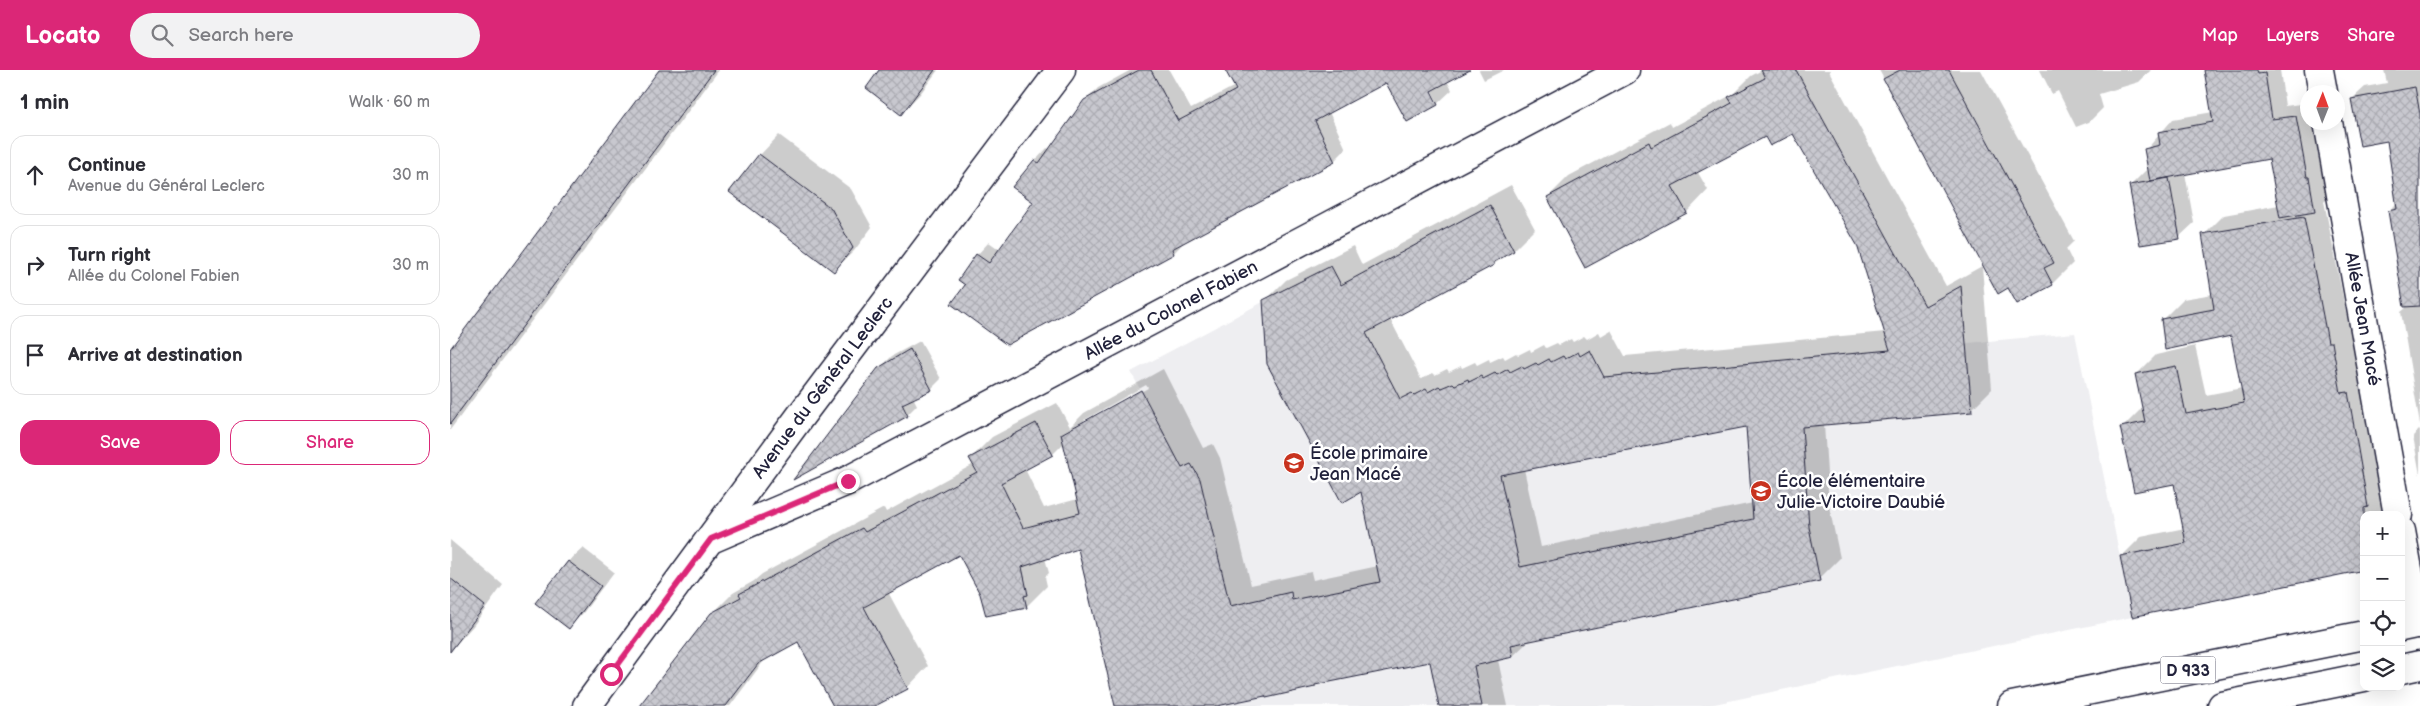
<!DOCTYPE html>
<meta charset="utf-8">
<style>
:root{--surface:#fff;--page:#f2f2f3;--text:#2b2b33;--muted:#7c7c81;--line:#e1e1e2;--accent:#db2777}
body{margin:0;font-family:"Balsamiq Sans",sans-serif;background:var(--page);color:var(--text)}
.controls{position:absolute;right:15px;bottom:15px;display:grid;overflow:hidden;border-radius:10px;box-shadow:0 5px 20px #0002}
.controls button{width:45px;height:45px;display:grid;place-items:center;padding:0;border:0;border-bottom:1px solid var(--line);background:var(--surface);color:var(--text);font:25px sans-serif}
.compass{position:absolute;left:1850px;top:15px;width:45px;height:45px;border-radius:50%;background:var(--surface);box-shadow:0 5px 20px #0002;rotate:1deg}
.stop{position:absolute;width:15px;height:15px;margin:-11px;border:4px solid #db2777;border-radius:50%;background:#fff}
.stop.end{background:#db2777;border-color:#fff;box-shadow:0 1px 5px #0008}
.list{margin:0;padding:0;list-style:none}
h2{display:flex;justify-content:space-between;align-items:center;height:65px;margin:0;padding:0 20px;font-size:21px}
h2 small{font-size:16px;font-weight:400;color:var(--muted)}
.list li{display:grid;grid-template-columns:32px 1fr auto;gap:15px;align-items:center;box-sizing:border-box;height:80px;margin:0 10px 10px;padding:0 10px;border:1px solid var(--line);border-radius:15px}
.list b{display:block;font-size:19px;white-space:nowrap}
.list p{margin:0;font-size:16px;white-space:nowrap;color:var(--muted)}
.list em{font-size:16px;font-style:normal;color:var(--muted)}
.actions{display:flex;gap:10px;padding:15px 20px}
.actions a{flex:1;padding:11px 0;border:1px solid var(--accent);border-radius:15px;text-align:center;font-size:18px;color:var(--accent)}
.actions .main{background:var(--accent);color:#fff}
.icon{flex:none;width:28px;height:28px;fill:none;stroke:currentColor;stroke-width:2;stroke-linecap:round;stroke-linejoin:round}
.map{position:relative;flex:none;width:1970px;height:636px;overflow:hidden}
header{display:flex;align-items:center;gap:30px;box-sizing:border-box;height:70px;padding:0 25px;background:var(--accent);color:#fff}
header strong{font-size:24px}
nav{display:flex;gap:28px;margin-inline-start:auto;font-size:18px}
.search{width:350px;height:45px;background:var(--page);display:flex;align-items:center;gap:12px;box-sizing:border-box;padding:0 18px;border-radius:28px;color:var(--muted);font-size:19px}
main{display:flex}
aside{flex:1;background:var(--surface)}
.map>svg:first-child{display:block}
.built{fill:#eeeef1}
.shadow{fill:#0003;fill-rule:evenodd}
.building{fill:url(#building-cross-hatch);stroke:#22223b;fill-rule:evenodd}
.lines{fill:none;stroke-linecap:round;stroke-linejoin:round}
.minor-casing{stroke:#22223b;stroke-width:31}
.major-casing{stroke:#22223b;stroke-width:31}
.minor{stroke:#fff;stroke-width:28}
.major{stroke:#fff;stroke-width:28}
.route{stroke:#db2777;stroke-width:6}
.labels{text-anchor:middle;stroke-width:5;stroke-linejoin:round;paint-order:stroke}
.shield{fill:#fff;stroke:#646476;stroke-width:1}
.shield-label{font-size:16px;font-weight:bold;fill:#22223b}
.street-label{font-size:18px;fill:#22223b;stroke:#fff}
.poi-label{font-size:18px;fill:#22223b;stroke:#fff;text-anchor:start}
</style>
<header>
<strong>Locato</strong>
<div class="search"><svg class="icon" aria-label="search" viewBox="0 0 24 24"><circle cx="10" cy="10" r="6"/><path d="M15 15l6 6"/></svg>Search here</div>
<nav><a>Map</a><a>Layers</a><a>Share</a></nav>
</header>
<main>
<aside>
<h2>1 min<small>Walk · 60 m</small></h2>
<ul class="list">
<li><svg class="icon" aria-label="ahead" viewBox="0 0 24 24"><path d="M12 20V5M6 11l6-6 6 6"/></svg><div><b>Continue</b><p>Avenue du Général Leclerc</p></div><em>30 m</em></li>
<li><svg class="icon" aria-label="right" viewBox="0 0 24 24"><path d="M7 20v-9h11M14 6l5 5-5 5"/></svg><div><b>Turn right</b><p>Allée du Colonel Fabien</p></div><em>30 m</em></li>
<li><svg class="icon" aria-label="arrive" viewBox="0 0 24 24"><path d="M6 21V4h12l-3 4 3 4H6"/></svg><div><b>Arrive at destination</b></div></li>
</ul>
<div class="actions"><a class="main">Save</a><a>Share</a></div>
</aside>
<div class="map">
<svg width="1970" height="636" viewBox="0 0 1970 636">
<defs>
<pattern id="building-cross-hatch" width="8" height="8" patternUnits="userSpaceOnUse" patternTransform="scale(1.25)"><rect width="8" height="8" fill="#c8c8cf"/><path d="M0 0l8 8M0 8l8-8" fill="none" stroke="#acacb3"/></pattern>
</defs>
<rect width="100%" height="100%" fill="#fff"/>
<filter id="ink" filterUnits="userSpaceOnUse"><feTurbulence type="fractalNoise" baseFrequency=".02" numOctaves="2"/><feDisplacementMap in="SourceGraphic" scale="10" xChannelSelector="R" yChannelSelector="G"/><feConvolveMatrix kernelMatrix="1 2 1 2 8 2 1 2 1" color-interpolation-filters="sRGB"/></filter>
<g filter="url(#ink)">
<path class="built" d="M881,196L962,352L1154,307L1625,263L1682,547L1255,636H665L759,449L681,302Z"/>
<path class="shadow" d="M210,0H269L0,360V281Z
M431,0H488L470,24L451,43Z
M681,0H719L741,39L785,16L776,0H1017L997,11L1002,20L987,34L935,8L879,42L896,79L884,91L736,170L724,183L557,273L517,215L510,209L527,185L539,172L550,180L585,132V91L597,78L600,80L635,31L648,18ZM979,15L987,31H984Z
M1029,0H1054L1034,10Z
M1312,0H1381L1379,1L1496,216L1532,196L1542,319L1521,340L1374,354L1379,436L1390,488L1369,509L1080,570L1063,586L1048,590L1058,636H990L981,591L762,636L629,478L595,488L599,503L595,507L597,516L576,537L531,524L510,483L438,522L478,596L457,618L423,636L349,570L316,588L280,636H191L262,544L283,523L304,511L312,504L434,438L436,442L524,394L521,388L542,367L607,333L620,357L634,343L713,299L753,378L763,374L770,388L801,515L861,502L863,510L928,496L912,420L815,231L836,210L903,176L912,195L1061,115L1085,159L1064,180L1044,194L940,249L971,309L983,303L985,305L997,299L999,302L1011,296L1012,298L1025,292L1027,295L1039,289L1040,292L1053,286L1055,289L1066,283L1068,285L1080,279L1081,282L1094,275L1096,278L1107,273L1109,275L1121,269L1123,272L1134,266L1137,269L1149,262L1151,266L1161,260L1175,286L1435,262L1408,175L1343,62L1315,66L1247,101L1258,120L1237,142L1136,196L1098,127L1119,106L1220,52L1222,57L1283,24L1301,6ZM696,315L698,318L634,353V350ZM1298,355L1303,433L1091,477L1074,399ZM615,372L628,429L594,438L575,399L603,384Z
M1429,0H1531L1624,171L1616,179L1623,193L1602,214L1559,217L1548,222Z
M1590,0H1701L1689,12L1649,24L1653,38L1639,52L1626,57L1608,21L1602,24Z
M1755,0H1830L1835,36L1858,33V52H1863L1870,94H1872L1878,127L1874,131L1898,253L1902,252L1943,445H1914L1671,487L1691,467L1735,458L1725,412L1672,358L1693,337L1686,305L1706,285L1745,276L1756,325L1792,318L1782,264L1713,249L1733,229L1763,224L1754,165L1774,145L1829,135L1820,87L1735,103L1744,153L1729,167L1680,116L1695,101L1699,100L1696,80L1723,49L1763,42Z
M1934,0H1970V355L1951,242L1956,238L1939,141L1947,133L1938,70L1902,29L1915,17L1937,13Z
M329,65L401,119L422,157L404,181L384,200L310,85Z
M470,271L491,309L481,319L463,327L467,335L457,345L431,297L442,286Z
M1970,359V405L1963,366Z
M0,470L53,515L23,556L0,581Z
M133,478L164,502L133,543L119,558L118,492Z"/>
<path class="building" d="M209,0H264L0,354V279Z
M429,0H485L451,45L416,18Z
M689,0H701L728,51L786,20L775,0H1020L981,21L988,35L957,52L936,13L865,51L885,92L722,179L724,184L557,275L501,234L515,215L508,210L526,184L539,193L583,132L562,117L584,90L589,93L634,30Z
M1311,0H1346L1475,236L1511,216L1522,342L1352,357L1359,457L1370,511L1061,575L1063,587L1024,596L1032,636H989L980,592L865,615V617L816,628L815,626L767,636H665L628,479L572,497L578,525L574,526L577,538L536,546L530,524L509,485L414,537L458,619L425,636H383L348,572L308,594L276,636H189L261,543L291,527L289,524L412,458L415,462L527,402L519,388L586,353L603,385L551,413L573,458L630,443L611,364L691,320L732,398L741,394L750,409L780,536L841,522L842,530L930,512L911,422L892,433L817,294L813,230L881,196L891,215L1040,135L1064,181L1044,192V195L916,263L950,329L962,323L964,325L976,319L978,322L989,316L991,318L1003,313L1005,315L1018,309L1019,312L1031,306L1033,309L1045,303L1047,305L1058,299L1060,302L1072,296L1074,299L1086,293L1088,295L1099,289L1101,292L1113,286L1115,289L1128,282L1130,286L1140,280L1154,307L1440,280L1407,175L1343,64L1320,76L1315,67L1222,116L1237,143L1135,198L1097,127L1199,72L1201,77L1282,33L1278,27L1315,8ZM1296,357L1303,449L1070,497L1050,405Z
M1450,0H1499L1604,193L1594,198L1603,215L1567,234L1558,218L1548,224L1433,9Z
M1754,0H1807L1808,4L1815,3L1822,49L1846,46L1857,107H1859L1865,142L1830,148L1819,89L1700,111L1694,79L1710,75L1708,62L1763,52Z
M1965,17L1970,44V236L1954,237L1938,141L1947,139L1937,71L1910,76L1901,29Z
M309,84L381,138L403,178L384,202L279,122Z
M1719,108L1730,169L1690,175L1679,115Z
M1854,147L1878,272H1882L1891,323L1898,322L1918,437L1914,438V500L1682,547L1670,486L1736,473L1724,414L1684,422L1670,357L1695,352L1685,304L1726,296L1736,344L1794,333L1781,266L1715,280L1711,249L1764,239L1752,164Z
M460,279L482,320L452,334L458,346L343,410L428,298Z
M118,491L151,516L119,559L85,533Z
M0,508L35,536L0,582Z"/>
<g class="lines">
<g class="minor-casing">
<g id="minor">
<path d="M1869,0L1873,22"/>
<path id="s1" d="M1878,52L1948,445"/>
<path d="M1951,461L1968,554"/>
<path id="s2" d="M261,469L397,411L1175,0"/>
<path id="s3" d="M137,636L349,348L611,0"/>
</g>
</g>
<g class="major-casing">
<path id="major" d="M1951,557L1970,553
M1951,599L1970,595
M1562,636L1914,565
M1772,636L1914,607"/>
</g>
<use href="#minor" class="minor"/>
<use href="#major" class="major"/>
</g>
</g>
<g class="lines" filter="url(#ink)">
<path class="route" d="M161,604L261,469L398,411"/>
</g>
<defs>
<g id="school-disc" transform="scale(1.125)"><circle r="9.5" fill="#c8321e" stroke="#fff"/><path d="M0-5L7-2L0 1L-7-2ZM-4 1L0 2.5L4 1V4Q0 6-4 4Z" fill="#fff"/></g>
</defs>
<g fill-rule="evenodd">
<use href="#school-disc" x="844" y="393"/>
<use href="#school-disc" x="1311" y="421"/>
</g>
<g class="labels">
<rect class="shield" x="1710.5" y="586.5" width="55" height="27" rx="4"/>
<g class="shield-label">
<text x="1738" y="606">D 933</text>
</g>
<g class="street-label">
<text dy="6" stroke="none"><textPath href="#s2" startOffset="514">Allée du Colonel Fabien</textPath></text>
<text dy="6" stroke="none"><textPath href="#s1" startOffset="200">Allée Jean Macé</textPath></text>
<text dy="6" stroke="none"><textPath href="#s3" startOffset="396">Avenue du Général Leclerc</textPath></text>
</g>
<g class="poi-label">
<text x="860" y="389">École primaire<tspan x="860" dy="21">Jean Macé</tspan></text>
<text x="1327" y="417">École élémentaire<tspan x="1327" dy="21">Julie-Victoire Daubié</tspan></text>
</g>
</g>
</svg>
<div class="controls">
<button>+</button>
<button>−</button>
<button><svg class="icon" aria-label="locate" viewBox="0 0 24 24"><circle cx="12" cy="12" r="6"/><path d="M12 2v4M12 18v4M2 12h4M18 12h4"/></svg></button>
<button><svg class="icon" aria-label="layers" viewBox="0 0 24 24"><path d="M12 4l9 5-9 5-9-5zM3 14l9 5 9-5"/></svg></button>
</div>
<svg class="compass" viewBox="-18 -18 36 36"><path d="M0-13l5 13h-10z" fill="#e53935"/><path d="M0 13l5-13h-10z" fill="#7c7c81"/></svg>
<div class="stop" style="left:161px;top:604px"></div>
<div class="stop end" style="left:398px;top:411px"></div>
</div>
</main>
